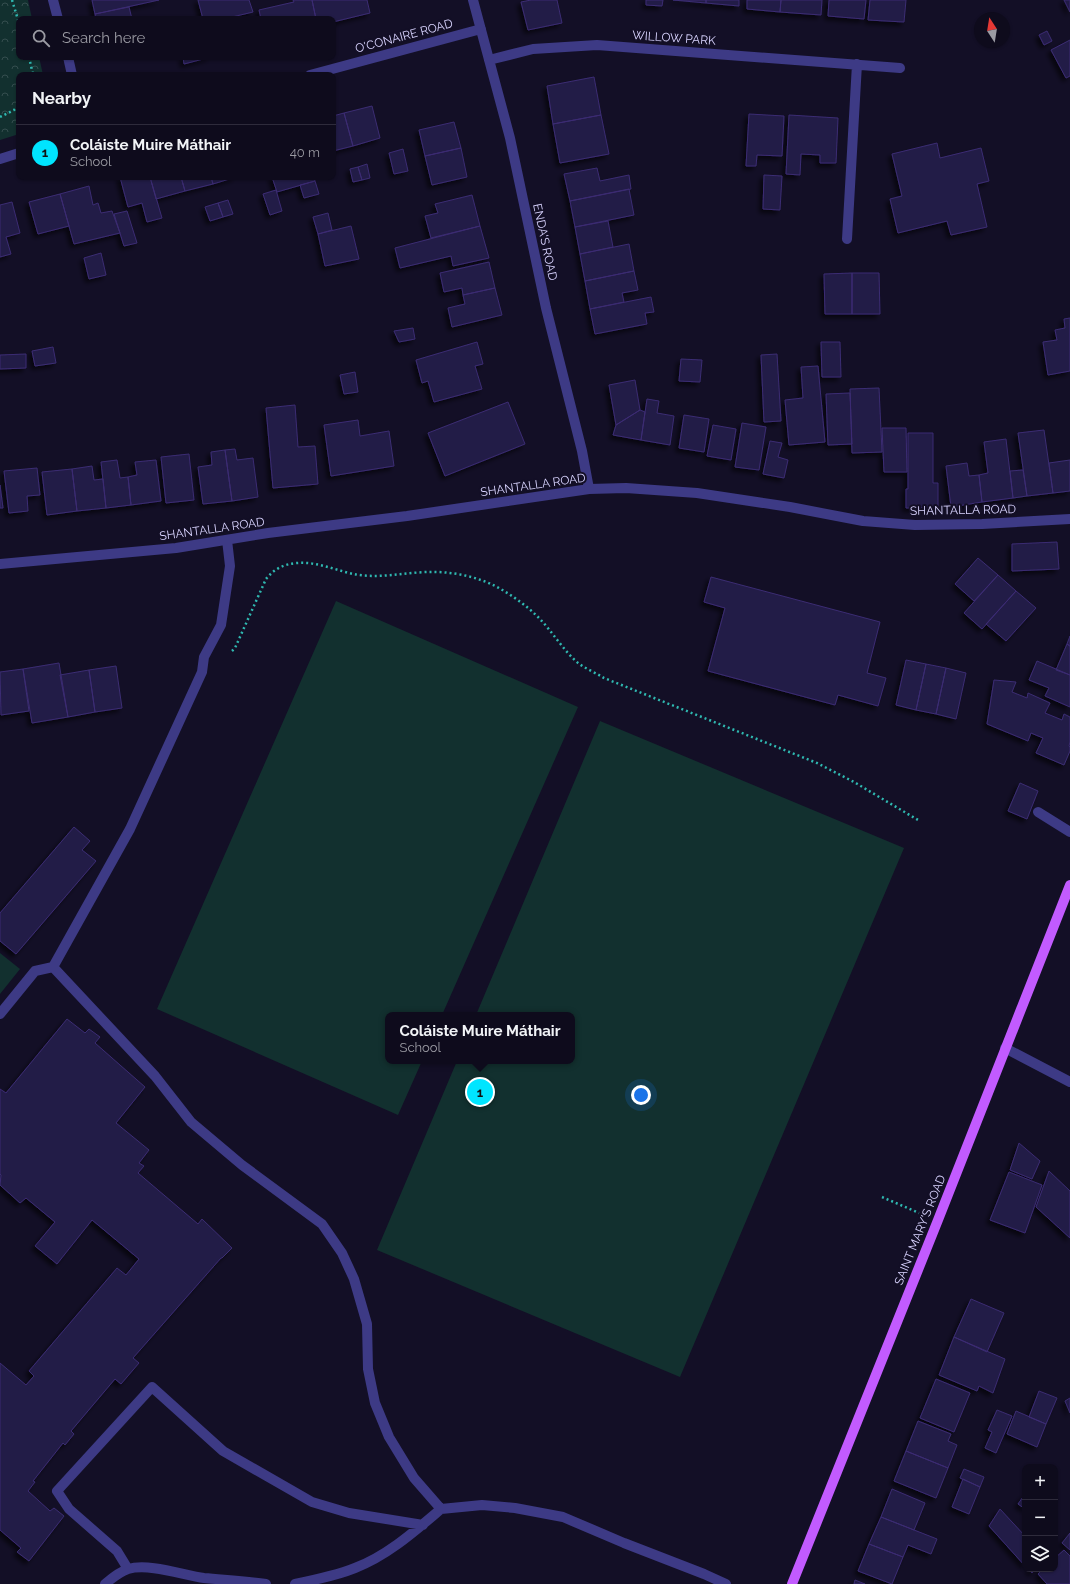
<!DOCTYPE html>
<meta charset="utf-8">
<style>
:root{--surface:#0e0b1c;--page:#171425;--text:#f1f3f6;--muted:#9b9ba3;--line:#2e2b3b;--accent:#00e5ff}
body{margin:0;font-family:Raleway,sans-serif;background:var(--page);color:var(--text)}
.controls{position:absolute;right:12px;bottom:12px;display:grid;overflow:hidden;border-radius:8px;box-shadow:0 1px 3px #0004}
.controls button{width:36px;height:36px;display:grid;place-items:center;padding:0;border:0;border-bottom:1px solid var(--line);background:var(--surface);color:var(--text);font:20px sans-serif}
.compass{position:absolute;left:974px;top:12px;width:36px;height:36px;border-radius:50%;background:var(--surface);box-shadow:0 1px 3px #0004;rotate:348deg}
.you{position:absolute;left:641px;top:1095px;width:14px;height:14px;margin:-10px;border:3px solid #fff;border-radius:50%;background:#1a73e8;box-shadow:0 0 0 6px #1a73e833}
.badge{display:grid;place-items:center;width:26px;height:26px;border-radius:50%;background:var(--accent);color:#111;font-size:13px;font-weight:700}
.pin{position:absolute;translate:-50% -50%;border:2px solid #fff;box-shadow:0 1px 4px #0006}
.popup{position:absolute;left:385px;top:1012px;width:190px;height:52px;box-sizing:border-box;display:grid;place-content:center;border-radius:8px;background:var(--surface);filter:drop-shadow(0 1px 3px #0005);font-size:13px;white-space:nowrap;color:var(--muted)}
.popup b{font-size:15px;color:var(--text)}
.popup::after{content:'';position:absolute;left:50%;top:100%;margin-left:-8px;border:8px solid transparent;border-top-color:var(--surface)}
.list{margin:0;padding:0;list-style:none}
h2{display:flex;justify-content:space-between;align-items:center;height:52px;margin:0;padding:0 16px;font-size:17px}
h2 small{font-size:13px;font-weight:400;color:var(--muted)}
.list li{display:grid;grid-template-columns:26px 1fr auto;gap:12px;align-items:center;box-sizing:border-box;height:56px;padding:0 16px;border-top:1px solid var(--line)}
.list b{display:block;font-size:15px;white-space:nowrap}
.list p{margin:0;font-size:13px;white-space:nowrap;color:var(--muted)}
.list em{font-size:13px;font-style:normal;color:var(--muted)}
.icon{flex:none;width:22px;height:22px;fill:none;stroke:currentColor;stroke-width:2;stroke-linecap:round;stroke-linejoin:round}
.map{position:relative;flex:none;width:1070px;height:1584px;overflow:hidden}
.search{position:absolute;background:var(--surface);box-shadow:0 1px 3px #0004;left:16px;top:16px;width:320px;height:44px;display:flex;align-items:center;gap:10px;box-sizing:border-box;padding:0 14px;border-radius:8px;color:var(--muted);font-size:15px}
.panel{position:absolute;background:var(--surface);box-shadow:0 1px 3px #0004;left:16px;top:72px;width:320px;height:108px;border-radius:8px}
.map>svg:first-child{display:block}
.park{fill:url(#park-crowns)}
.pitch{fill:#12302f}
.building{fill:#241b47;stroke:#3b2d73;filter:url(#shadow)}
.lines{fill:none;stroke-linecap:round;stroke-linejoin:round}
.path{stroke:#2fb8b0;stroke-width:2.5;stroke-dasharray:2 3;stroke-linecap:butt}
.minor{stroke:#3d3a85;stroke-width:10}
.major{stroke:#c25bff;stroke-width:10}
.labels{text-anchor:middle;stroke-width:4;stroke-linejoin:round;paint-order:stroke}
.street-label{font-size:12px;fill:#d9d4ff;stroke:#130f26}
</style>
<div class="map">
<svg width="1070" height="1584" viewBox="0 0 1070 1584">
<defs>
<pattern id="park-crowns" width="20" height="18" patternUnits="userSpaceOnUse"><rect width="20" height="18" fill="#12302f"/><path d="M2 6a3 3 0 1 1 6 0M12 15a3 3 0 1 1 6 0" fill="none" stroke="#344d4e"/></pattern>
<filter id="shadow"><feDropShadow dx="-3.5" dy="3.5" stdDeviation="2" flood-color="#0009"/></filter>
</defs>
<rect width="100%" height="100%" fill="#130f26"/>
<path class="park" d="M0,0H28L32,19H19V57H39L43,75H19V134L0,140Z"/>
<path class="pitch" d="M336,601L578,707L442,1015H388V1061H422L398,1115L157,1009Z
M600,721L904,848L680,1377L377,1250L457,1061H572V1015H476Z
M0,953L20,969L0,994Z"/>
<path class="building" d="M92,0H159L95,14Z
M198,0H249L253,12L232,17L233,19H203Z
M293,0H312L316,19H261L259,10L294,2Z
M312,0H367L370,13L333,22V19H316Z
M531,0H557L562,23L528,30L521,2Z
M646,0H663L662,6L646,5Z
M673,0H706V3Z
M706,0H739V6L706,3Z
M747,0H781L780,12L747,9Z
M781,0H822L821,15L780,12Z
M829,0H866L864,19L828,16Z
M870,0H906L904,22L868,20Z
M1064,0H1070V12Z
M129,7L132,19H96L95,14Z
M1047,31L1052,41L1044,45L1039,35Z
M1070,40V76L1066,78L1051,50Z
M183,57H211L184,64Z
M594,77L601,115L553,124L547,86Z
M372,106L380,138L353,146L344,113Z
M344,113L353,146L333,151V116Z
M749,114L784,116L782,156L757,155L756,166H746Z
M601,115L609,154L560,163L553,124Z
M789,115L838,118L836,163H820V155L801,154L800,175L786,174Z
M454,122L461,148L425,156L419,130Z
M937,143L940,158L981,148L989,181L977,184L987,227L951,235L947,221L898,233L890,199L902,196L892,154Z
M461,148L467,177L432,185L425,156Z
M403,149L408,171L394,174L389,153Z
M367,164L370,178L362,180L358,167Z
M358,167L362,180L353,182L350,169Z
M597,168L600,181L629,175L631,189L570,201L564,174Z
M764,175L782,176L780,210L763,209Z
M120,177H150L162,218L147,222L142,203L128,207Z
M150,177H181L185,191L156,199Z
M181,177H211L213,184L185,191Z
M211,177H236L213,184Z
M272,177H314L315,181L277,192Z
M315,181L319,194L304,198L300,185Z
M89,186L93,205L98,203L101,213L112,211L120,233L74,244L60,194Z
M629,189L634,215L575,227L570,201Z
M276,190L282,211L270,215L263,194Z
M60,194L69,226L38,234L29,202Z
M472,195L480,226L431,238L425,216L438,213L435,204Z
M228,200L233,214L223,217L218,203Z
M12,202L20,233L6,237L11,254L0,257V205Z
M218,203L223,217L210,221L205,207Z
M127,211L137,243L124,246L114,214Z
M328,213L332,230L318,234L313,217Z
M608,221L613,247L580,254L575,227Z
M351,226L359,259L325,266L318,234Z
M480,226L489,258L453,266L451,256L400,268L395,248Z
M629,244L634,271L585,281L580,254Z
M101,253L106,275L89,279L84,258Z
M489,262L495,288L463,295L462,288L444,292L440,273Z
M634,271L638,290L622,293L624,302L590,309L585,281Z
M852,273V314H825L824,274Z
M852,273H879L880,314H852Z
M495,288L502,315L452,327L448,308L465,304L463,295Z
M651,297L654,312L645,313L647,324L595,334L590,309Z
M1070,318V371L1048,375L1043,342L1057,340L1055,330L1065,328L1064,319Z
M413,328L415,339L399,342L394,331Z
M477,342L483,364L475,366L482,389L434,402L428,381L422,383L416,360Z
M821,342H840L841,377H822Z
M53,347L56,363L35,366L32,351Z
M26,354V368L0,369V355Z
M777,354L781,421L764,422L761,355Z
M681,359L702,360L700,382L679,381Z
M818,366L825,442L789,445L785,400L803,398L801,367Z
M355,372L358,392L344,394L340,375Z
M635,380L640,410L616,425L609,385Z
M879,388L882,452L852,453L850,389Z
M850,393L852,444L828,445L826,394Z
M647,399L659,401L657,413L674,416L670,445L641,440Z
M508,402L525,444L445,476L428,433Z
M295,405L298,447L315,446L318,484L273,488L266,408Z
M640,410L645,412L641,440L613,435L616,425Z
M684,415L709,419L704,452L679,448Z
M358,420L360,436L389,431L394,466L331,476L324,425Z
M742,423L766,427L759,470L735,467Z
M713,425L736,429L731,460L707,456Z
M882,428H906L907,472H884Z
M1044,430L1053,493L1027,496L1018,433Z
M908,433H933V483H938V508H906V489H908Z
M1006,439L1013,498L982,502L979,475L988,473L984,442Z
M770,441L782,443L778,457L788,460L784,478L763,474Z
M235,449L237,460L253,458L258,497L232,501L225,450Z
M225,450L232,501L203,504L198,467L212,465L211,452Z
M189,454L194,500L166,503L161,457Z
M117,460L120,478L128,477L131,505L106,508L101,462Z
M156,460L161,501L131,505L128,477L137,475L135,462Z
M1070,460V491L1053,493L1049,463Z
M967,463L969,476L979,475L982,502L951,507L946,466Z
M92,466L94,480L103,479L106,508L77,511L72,469Z
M37,468L40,495L27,496L28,511L9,513L4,471Z
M72,469L77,511L47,515L42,472Z
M1023,470L1027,496L1013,498L1010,471Z
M0,485L3,508H0Z
M1057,542L1059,569L1012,571V544Z
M978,558L998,575L974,601L955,584Z
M998,575L1016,591L982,629L964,613Z
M711,577L880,622L867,673L886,678L878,706L838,695L835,705L708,671L725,608L704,602Z
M1016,591L1036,608L1006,641L986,624Z
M1070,636V646L1067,644Z
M1067,644L1070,646V675L1056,670Z
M906,660L926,664L916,710L896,705Z
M1037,661L1070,675V707L1045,696L1049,688L1029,680Z
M59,663L68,717L32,723L23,669Z
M926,664L946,668L936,714L916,710Z
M116,666L122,708L95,712L89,670Z
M946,668L966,673L956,719L936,714Z
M23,669L29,711L1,715L0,672Z
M89,670L95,712L68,717L60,675Z
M994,680L1016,682L1012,692L1027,698L1028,693L1050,703L1045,713L1062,720L1064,714L1070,717V742L1069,746L1070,747V751L1064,765L1036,753L1043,738L1031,733L1028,741L987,724Z
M1020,783L1038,791L1027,819L1008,811Z
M74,827L90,841L82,850L96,861L16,954L0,941V913Z
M67,1019L85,1033L89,1029L100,1037L95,1043L145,1087L116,1123L149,1150L139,1163L144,1166L138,1173L198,1224L202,1219L232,1248L222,1258H221L133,1358L139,1363L121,1384L115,1379L71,1431L74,1434L65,1445L63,1443L33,1481L35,1482L28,1491L50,1511L54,1508L64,1516L29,1561L17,1552L21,1548L0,1530V1363L26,1385L34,1376L29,1371L117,1268L126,1275L139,1259L92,1220L57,1264L35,1246L55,1222L26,1198L20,1203L0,1185L1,1175L0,1174V1089L6,1093Z
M1019,1143L1040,1161L1032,1179L1010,1170Z
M1049,1171L1070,1191V1238L1036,1207Z
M1009,1172L1042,1185L1025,1233L990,1220Z
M971,1299L1004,1313L987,1352L954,1337Z
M954,1337L1005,1359L993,1393L979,1386L977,1391L939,1375Z
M936,1379L970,1393L954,1432L920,1418Z
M1039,1391L1057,1398L1046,1424L1029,1417Z
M1070,1398V1413L1065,1401Z
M997,1410L1012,1416L996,1453L985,1448L992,1432L988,1430Z
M1016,1411L1046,1424L1037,1447L1007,1434Z
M918,1421L951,1434L948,1441L957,1445L948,1468L906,1451Z
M906,1451L948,1468L936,1498L894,1481Z
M964,1469L984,1477L980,1487L960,1478Z
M963,1479L980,1487L969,1514L952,1507Z
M892,1489L925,1503L914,1530L881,1517Z
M1025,1494V1509L1018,1504Z
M1000,1509L1025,1536V1566L989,1526Z
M881,1517L937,1539L931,1554L908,1545L903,1557L869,1544Z
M1070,1533V1550L1062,1543Z
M869,1544L903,1557L892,1584L858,1571Z
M1064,1550L1070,1556V1584H1047L1038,1574L1043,1569H1055V1558Z
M1028,1569H1036L1032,1573Z
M855,1580L865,1584H854Z"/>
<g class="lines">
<path class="path" d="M12,0L19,23
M29,57L33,75
M0,117L14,110L19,105
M232,651L235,648L266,579C274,569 284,564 297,563C318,561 339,572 359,575C382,578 403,573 426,572C450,571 477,576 499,588C513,596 527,606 538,617C552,631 563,650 578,663C586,669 596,673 604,678L817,763L854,782L918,820
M882,1197L919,1213"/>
<path class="minor" d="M53,0L58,19
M473,0L510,138L546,308L582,451L589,489
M68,57L72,75
M489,60L533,49L597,45L900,68
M310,75L481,29
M0,159L19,153
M847,239L857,64
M227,540L230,566L221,625L204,657L202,672L130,829L53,967L155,1076L191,1122L242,1165L322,1224L342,1253L354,1279L367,1324L368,1369L375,1403L389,1437L414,1478L441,1509L482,1505L515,1508L563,1517L624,1543L704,1574L726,1584
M0,564L176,548L268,533L407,516L589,489L626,488L697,493L790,507L863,521L915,525L982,524L1070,519
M1038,812L1070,832
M0,1014L35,971L53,967
M1005,1048L1070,1082
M128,1569L117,1551L69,1509L57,1491L152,1387L223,1451L312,1502L349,1513L423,1525
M105,1584C112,1578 119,1572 128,1569C149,1563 183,1575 204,1578C225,1580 245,1581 266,1584
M295,1584C315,1580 335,1576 355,1568C387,1556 415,1531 441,1509"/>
<path class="major" d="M792,1584L938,1220L1070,885"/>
</g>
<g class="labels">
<g class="street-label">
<text transform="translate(404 36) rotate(-15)" y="4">O'CONAIRE ROAD</text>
<text transform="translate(674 38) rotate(4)" y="4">WILLOW PARK</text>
<text transform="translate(545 242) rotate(78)" y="4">ENDA'S ROAD</text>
<text transform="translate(533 485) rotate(-8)" y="4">SHANTALLA ROAD</text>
<text transform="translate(963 510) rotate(-1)" y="4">SHANTALLA ROAD</text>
<text transform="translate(212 529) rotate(-8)" y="4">SHANTALLA ROAD</text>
<text transform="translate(920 1230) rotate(-68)" y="4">SAINT MARY'S ROAD</text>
</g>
</g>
</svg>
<div class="controls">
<button>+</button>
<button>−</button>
<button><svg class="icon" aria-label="layers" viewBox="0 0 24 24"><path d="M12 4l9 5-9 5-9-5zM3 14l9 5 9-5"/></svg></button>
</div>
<svg class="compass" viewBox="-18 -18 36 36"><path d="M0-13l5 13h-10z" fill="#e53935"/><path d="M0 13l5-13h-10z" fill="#9b9ba3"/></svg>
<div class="you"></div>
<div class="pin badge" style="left:480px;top:1092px">1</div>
<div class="popup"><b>Coláiste Muire Máthair</b>School</div>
<div class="search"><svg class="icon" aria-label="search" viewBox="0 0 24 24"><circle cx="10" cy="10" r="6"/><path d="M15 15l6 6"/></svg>Search here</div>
<section class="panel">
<h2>Nearby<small></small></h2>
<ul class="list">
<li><span class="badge">1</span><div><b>Coláiste Muire Máthair</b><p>School</p></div><em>40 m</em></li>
</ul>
</section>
</div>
